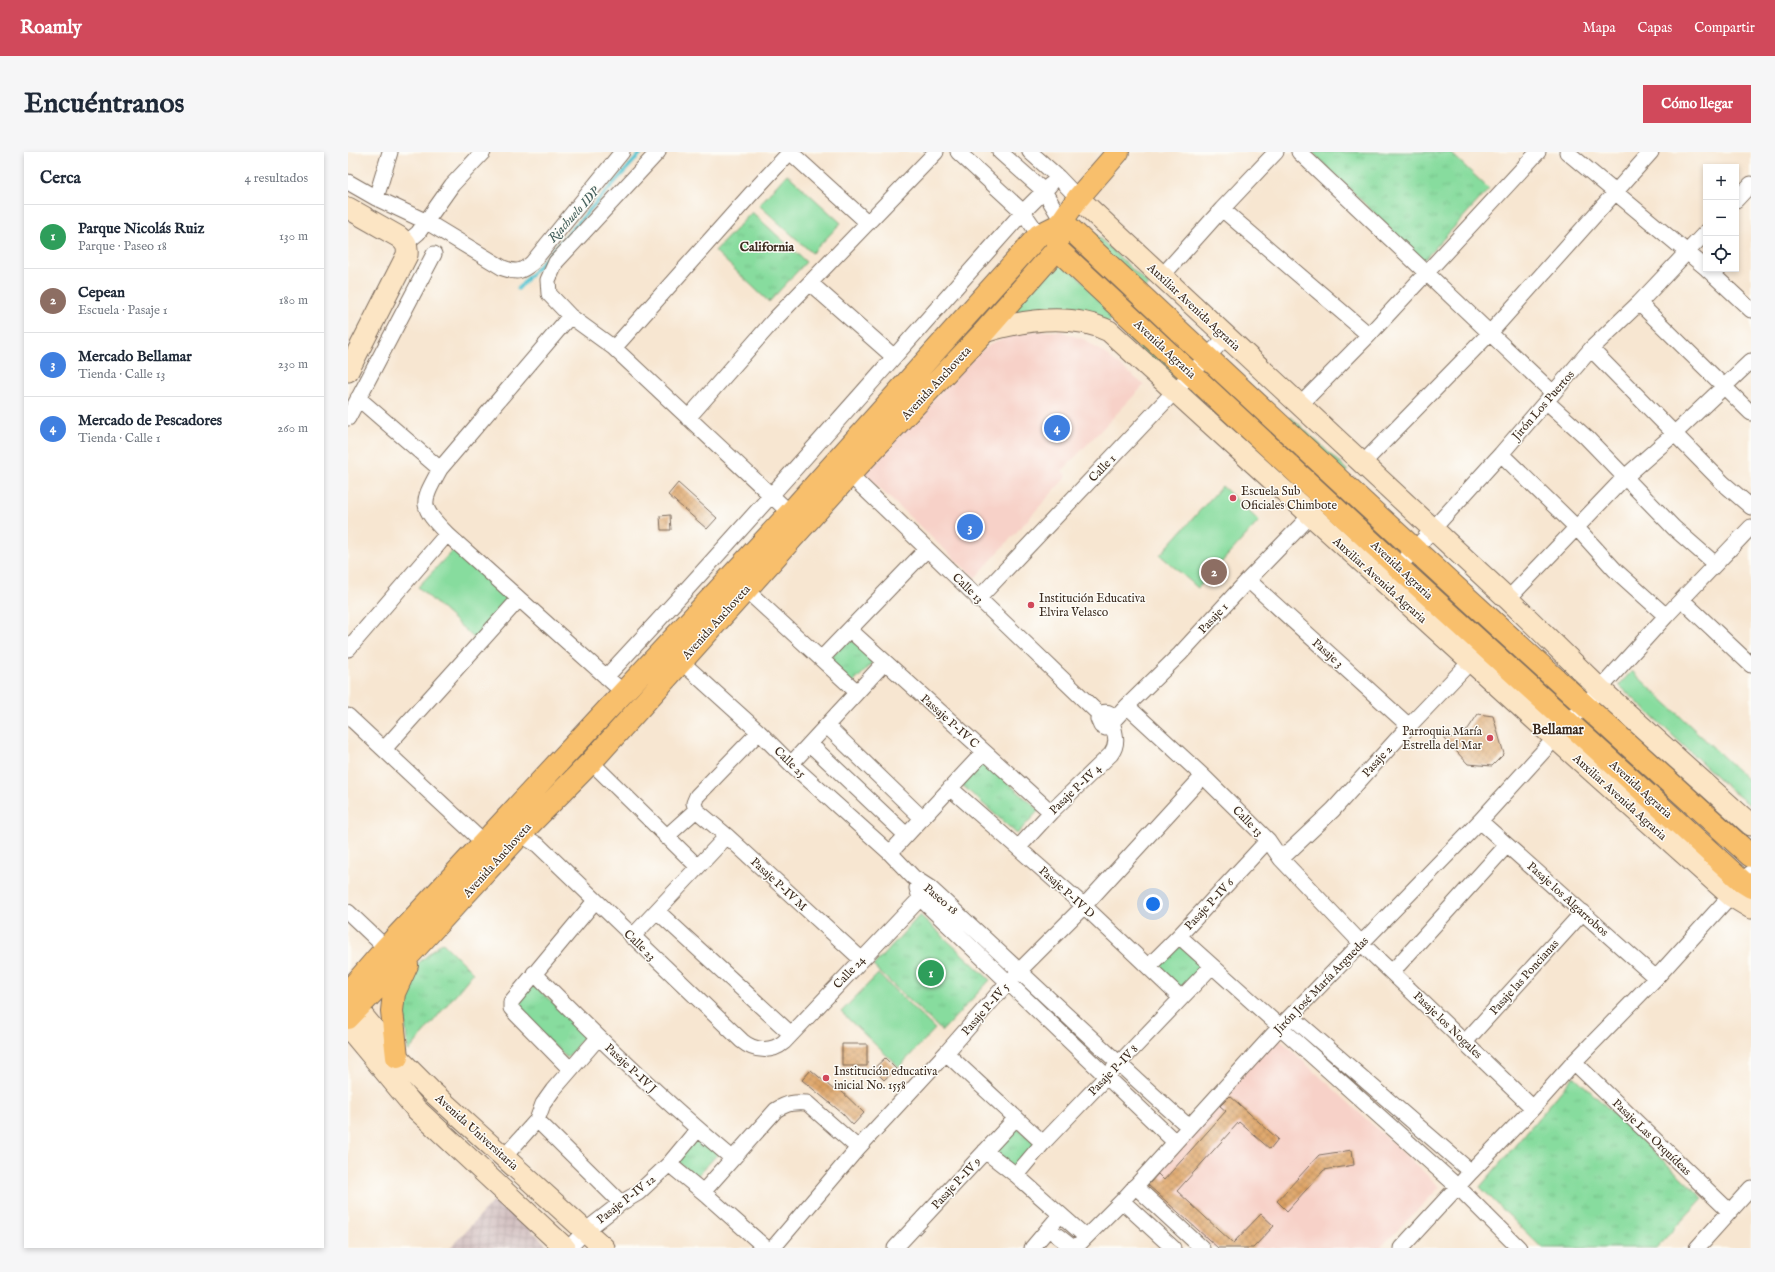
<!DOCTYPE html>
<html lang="es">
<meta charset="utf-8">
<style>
:root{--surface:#fff;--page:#f6f6f7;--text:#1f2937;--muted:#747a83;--line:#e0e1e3;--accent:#d1495b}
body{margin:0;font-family:"IM FELL English",serif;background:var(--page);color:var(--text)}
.controls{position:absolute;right:12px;top:12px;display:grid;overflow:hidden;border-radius:0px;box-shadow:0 2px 6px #0003}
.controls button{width:36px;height:36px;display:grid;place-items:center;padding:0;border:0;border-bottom:1px solid var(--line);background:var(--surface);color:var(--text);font:20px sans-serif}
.you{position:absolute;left:805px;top:752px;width:14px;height:14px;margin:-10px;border:3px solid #fff;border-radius:50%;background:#1a73e8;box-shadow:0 0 0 6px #1a73e833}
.badge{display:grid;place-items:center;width:26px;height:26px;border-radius:50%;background:var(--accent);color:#fff;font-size:13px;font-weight:700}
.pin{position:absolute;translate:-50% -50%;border:2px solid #fff;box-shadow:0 1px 4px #0006}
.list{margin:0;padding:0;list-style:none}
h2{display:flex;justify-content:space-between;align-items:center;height:52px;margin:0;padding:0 16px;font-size:17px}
h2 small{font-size:13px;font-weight:400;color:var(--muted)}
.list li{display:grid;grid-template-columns:26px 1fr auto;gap:12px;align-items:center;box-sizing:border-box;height:64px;padding:0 16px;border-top:1px solid var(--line)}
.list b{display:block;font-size:15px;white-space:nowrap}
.list p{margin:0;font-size:13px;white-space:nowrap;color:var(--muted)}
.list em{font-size:13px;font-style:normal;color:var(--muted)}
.icon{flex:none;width:22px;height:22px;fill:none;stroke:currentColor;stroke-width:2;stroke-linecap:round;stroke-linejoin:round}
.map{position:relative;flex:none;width:1403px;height:1096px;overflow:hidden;border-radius:0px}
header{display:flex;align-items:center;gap:24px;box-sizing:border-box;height:56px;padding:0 20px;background:var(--accent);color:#fff}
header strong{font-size:19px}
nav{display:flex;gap:22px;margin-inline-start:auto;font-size:14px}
.intro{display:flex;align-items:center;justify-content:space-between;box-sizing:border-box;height:96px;padding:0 24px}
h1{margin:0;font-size:28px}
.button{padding:10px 18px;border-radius:0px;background:var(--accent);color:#fff;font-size:14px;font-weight:700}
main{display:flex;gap:24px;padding:0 24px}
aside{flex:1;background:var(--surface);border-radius:0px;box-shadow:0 2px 6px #0003}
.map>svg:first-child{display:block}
.built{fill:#f7d1c8}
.industrial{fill:url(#industrial-grid)}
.green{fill:#87dc9e;stroke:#61835e}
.park{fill:url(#park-tufts);stroke:#61835e}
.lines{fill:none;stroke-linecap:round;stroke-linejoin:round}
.stream{stroke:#5bc7d4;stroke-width:3.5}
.building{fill:url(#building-cross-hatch)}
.street-casing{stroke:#7d6c5d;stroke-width:17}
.secondary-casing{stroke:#7d6c5d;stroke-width:23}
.primary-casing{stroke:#7d6c5d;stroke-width:24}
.street{stroke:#fff;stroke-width:15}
.secondary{stroke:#fce5c4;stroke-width:21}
.primary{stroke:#f8bf6c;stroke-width:22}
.poi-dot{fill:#d1495b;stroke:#fdfcf7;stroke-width:1.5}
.labels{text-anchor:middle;stroke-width:3;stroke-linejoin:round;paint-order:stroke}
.street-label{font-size:12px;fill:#3b2a1e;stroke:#fdfcf7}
.poi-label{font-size:12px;fill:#3b2a1e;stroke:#fdfcf7;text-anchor:start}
.water-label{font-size:13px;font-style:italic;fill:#46615e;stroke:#fdfcf7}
.neighbourhood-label{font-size:13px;font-weight:bold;fill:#3b2a1e;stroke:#fdfcf7}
.quarter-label{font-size:14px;font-weight:bold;fill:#3b2a1e;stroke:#fdfcf7}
</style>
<header>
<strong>Roamly</strong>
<nav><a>Mapa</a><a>Capas</a><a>Compartir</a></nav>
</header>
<div class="intro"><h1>Encuéntranos</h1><a class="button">Cómo llegar</a></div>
<main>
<aside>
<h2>Cerca<small>4 resultados</small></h2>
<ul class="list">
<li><span class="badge" style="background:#2e9e5b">1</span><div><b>Parque Nicolás Ruiz</b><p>Parque · Paseo 18</p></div><em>130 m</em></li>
<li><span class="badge" style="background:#8d6e63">2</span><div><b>Cepean</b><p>Escuela · Pasaje 1</p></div><em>180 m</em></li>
<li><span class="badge" style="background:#3f7fe0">3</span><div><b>Mercado Bellamar</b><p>Tienda · Calle 13</p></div><em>230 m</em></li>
<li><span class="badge" style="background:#3f7fe0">4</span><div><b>Mercado de Pescadores</b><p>Tienda · Calle 1</p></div><em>260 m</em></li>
</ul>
</aside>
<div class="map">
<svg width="1403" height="1096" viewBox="0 0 1403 1096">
<defs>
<pattern id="industrial-grid" width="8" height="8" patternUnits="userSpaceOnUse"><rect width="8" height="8" fill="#d2bfc0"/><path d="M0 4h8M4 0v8" fill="none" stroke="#b5a4a5"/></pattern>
<pattern id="park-tufts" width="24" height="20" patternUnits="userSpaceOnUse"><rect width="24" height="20" fill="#87dc9e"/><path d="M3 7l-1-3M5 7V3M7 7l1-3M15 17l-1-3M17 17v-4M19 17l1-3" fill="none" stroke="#75bd88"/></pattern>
<pattern id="building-cross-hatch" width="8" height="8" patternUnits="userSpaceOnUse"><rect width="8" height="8" fill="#dda060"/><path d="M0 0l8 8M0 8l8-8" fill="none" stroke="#b4834f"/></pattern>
</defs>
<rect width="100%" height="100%" fill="#fdfcf7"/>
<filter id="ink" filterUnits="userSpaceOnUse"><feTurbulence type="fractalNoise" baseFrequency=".025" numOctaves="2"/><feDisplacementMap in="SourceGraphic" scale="8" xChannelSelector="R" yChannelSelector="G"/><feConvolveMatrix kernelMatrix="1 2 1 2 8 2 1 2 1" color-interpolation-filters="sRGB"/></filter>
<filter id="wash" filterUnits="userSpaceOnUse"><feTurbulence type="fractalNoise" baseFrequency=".012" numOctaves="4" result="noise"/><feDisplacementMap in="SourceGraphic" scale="16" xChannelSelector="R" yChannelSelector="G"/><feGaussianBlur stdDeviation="0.9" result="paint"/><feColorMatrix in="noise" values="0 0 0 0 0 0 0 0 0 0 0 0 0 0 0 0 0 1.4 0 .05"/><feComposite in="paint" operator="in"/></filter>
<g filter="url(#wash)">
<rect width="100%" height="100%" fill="#f7e6d1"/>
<path class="built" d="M688,179H713L737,188L760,204L796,233L714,319L719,324L627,426L516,322L626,204L646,190L667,182Z
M929,885L1092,1035L1032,1096H866L797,1031Z"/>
<path class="industrial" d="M149,1045L202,1096H102Z"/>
<path class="green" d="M439,22L493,71L464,101L411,53Z
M727,63L801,133L792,142L719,72Z
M717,112L769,162L759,172H652L703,115Z
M784,173L836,222L827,231L776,182Z
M943,265L1000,319L993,327L936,273Z
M874,334L911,369L850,436L812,403Z
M105,398L163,448L127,487L70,435Z
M1284,519L1403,631V654L1384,639L1271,533Z
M530,822L587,877L551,915L493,860Z"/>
<path class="park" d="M964,0H1102L1141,37L1075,109Z
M404,60L458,110L421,150L367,99Z
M502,486L527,509L505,531L480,508Z
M635,609L691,658L669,682L614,633Z
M572,763L642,828L594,879L525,814Z
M94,790L125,821L60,900L55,847L64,817Z
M830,792L856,816L833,837L809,813Z
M184,832L239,881L219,906L164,855Z
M1226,924L1355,1046L1308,1096H1194L1132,1035Z
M666,973L689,992L665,1016L644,998Z
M349,984L370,1002L348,1025L327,1007Z"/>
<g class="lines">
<path class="stream" d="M170,137L294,0"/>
</g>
<g id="blocks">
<path class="building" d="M330,331L369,366L359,377L320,343Z
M322,363L323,378H313L312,364Z
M1130,562L1145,564L1156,602L1144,614L1120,612L1096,586L1109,585L1120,577Z
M494,892H519V914H494Z
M537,906L548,917L536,928L525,917Z
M463,918L486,938L489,935L516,961L505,973L494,961L454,928Z
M882,944L930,987L922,997L891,970L829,1039L885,1091L913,1062L926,1074L905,1096H870L800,1033L810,1022L816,1028L878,959L872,954Z
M1004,998L1006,1013L976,1018L939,1059L929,1049L971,1003Z"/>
</g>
</g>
<g filter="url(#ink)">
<use href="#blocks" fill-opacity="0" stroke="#7d6c5d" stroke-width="1"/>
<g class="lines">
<g class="street-casing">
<path id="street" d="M310,0L208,110L200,128L201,142L222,164L266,196L442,361
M442,0L520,71
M610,0L675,60L691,83
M682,0L710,25L730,46
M951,0L1205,241
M1219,0L1358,116
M0,30L28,46L79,70L155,116C169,121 173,120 184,111L274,0
M702,33L696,39L714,69
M28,46L42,0
M1388,48L1403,32
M874,57L1021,183
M58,91L70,81L104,33L135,0
M1359,117L1403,158
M814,124L874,57L928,0
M462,131L546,205
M1291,151L1403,261
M222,164L92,317C73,352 71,353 99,382L275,540
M266,196L403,42L442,0
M1243,197L1375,331L1403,355
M10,246L92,317
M1199,250L1239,286L1326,376L1367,412
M951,254L1021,183L1190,0
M0,266L86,102
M340,266L427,167L588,0
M1153,302L1228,375L1267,418L1318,464
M1014,312L1141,182L1303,0
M496,317L752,563
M1045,421L1153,302L1243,197L1291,151L1358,80
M900,428L1061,574
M397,437L509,540
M630,447L878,185
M1160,447L1276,326L1326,282L1403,209
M1334,448L1403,513
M502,478L703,660
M0,497L99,382
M327,504L411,580L443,612L542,701L565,725L582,736C668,815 753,897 841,975
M473,507L579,397
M258,525C400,373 536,215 675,60L696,39L652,0
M779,554L855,624L920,688L933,707L1013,791L1185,956
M0,564L136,691
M766,568C765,562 760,559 754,561L750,567L753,574L758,576L763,575L766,568L779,554L832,502L900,428L962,364
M479,574L574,666
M462,592L558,683
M37,596L171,447
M243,610L350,715
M443,612L537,510
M602,636L736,754L833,846
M348,658L379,684L513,807
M1132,669L1308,826
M172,682L190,693L394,889C406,899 423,901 436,890L582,736
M318,685L348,658L346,651L349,644L411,580
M670,696L703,660L763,602C770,592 768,585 765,573
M542,701L636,600
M933,707L985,658L1061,574L1123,509
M569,736L572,746L827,990
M309,759L443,882
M0,760L38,796
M831,784L1110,1035L1171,1096
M284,785L379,684
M801,814L831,784L920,688
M1044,820L1159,693
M186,821C250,886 315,948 384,1006
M943,864L1123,1020
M1117,890L1235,760
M598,901L695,991
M1226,910L1381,1059
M222,917L168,862L163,856V850L247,749
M189,968L273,1051
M637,999L668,1023L738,1085
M156,1005L189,968L195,952L205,938L250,886
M321,1012L355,1040L418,1096
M668,1023L695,991L864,814
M787,1034L854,1096
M355,1040L428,958C439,951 446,950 459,951L510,996
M774,1049L825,1096
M701,1077L725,1096
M221,1096L237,1079L273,1051L290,1041L321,1012L350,977
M425,1096L510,996L598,901L661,829L736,754L855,624
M547,1096L668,966
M684,1096L712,1063
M727,1096L774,1049L931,876L1132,669L1318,464L1403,375
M1053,1096L1123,1020L1185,956L1226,910L1308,826L1403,721
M1349,1096L1403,1036"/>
</g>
<g class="secondary-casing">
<path id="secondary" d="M730,46L1160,447L1252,537L1403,673
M0,56L51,85C58,91 60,94 59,103L0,219
M636,180C675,168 723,160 761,179L1207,586L1383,744L1403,756
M0,848L9,857L49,905L82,938L256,1096
M0,875L68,957L217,1096"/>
</g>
<g class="primary-casing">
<path id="primary" d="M714,69C941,283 1171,495 1403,704
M709,97L1050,415L1395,730L1403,735
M0,840L38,796L442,361L691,83L709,74L714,69L730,46L770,0
M0,866L65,799L179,675L243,610L502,322L636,180L709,97V74
M49,905L44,859L46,841L59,813"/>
</g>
<use href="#street" class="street"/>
<use href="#secondary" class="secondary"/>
<use href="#primary" class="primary"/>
</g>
</g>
<g class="poi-dot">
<circle cx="885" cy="346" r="4"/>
<circle cx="683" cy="453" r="4"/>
<circle cx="1142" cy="586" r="4"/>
<circle cx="478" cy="926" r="4"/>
</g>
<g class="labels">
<g class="street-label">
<text transform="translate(846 155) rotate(43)" y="4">Auxiliar Avenida Agraria</text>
<text transform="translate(817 197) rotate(43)" y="4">Avenida Agraria</text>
<text transform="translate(588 231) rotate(-47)" y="4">Avenida Anchoveta</text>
<text transform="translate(1195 253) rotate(-49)" y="4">Jirón Los Puertos</text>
<text transform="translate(754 316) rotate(-46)" y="4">Calle 1</text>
<text transform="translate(1054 418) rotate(43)" y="4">Avenida Agraria</text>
<text transform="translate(1032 428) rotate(42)" y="4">Auxiliar Avenida Agraria</text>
<text transform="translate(620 436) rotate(44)" y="4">Calle 13</text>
<text transform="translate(865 466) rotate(-47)" y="4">Pasaje 1</text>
<text transform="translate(368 470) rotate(-48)" y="4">Avenida Anchoveta</text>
<text transform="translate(980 501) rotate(42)" y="4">Pasaje 3</text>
<text transform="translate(602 569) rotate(42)" y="4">Passaje P-IV C</text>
<text transform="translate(1029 609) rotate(-48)" y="4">Pasaje 2</text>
<text transform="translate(442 610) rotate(44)" y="4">Calle 25</text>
<text transform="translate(727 637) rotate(-44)" y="4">Pasaje P-IV 4</text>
<text transform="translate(1293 637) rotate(42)" y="4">Avenida Agraria</text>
<text transform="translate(1272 645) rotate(42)" y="4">Auxiliar Avenida Agraria</text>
<text transform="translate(900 669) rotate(45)" y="4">Calle 13</text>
<text transform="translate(149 708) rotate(-48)" y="4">Avenida Anchoveta</text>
<text transform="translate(431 732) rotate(43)" y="4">Pasaje P-IV M</text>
<text transform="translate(719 740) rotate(42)" y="4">Pasaje P-IV D</text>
<text transform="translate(593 747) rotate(40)" y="4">Paseo 18</text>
<text transform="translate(1220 747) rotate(42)" y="4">Pasaje los Algarrobos</text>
<text transform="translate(861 752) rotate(-47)" y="4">Pasaje P-IV 6</text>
<text transform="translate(292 793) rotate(44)" y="4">Calle 23</text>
<text transform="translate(501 820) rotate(-47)" y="4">Calle 24</text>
<text transform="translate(1176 825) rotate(-48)" y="4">Pasaje las Poncianas</text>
<text transform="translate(973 833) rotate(-46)" y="4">Jirón José María Arguedas</text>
<text transform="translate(637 857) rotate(-49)" y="4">Pasaje P-IV 5</text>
<text transform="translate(1100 873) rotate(44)" y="4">Pasaje los Nogales</text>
<text transform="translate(283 916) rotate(43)" y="4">Pasaje P-IV J</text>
<text transform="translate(765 918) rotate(-46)" y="4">Pasaje P-IV 8</text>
<text transform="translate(129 980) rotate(42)" y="4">Avenida Universitaria</text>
<text transform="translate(1304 985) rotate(44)" y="4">Pasaje Las Orquídeas</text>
<text transform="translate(608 1031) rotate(-47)" y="4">Pasaje P-IV 9</text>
<text transform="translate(278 1047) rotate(-38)" y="4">Pasaje P-IV 12</text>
</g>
<g class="poi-label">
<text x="893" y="343">Escuela Sub<tspan x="893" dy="14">Oficiales Chimbote</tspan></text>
<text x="691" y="450">Institución Educativa<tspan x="691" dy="14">Elvira Velasco</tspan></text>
<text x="1134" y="583" text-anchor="end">Parroquia María<tspan x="1134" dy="14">Estrella del Mar</tspan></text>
<text x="486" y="923">Institución educativa<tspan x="486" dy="14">inicial No. 1558</tspan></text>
</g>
<g class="water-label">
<text transform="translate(225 62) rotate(-48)" y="5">Riachuelo IDP</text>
</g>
<g class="neighbourhood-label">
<text x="419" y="99">California</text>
</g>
<g class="quarter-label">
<text x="1210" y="582">Bellamar</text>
</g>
</g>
</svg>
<div class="controls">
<button>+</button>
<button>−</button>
<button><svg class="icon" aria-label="locate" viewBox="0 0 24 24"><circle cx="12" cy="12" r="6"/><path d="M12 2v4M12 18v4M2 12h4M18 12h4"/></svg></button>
</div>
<div class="you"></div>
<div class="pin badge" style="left:583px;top:821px;background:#2e9e5b">1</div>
<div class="pin badge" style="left:866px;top:420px;background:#8d6e63">2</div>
<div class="pin badge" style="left:622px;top:375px;background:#3f7fe0">3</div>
<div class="pin badge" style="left:709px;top:276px;background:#3f7fe0">4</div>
</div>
</main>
